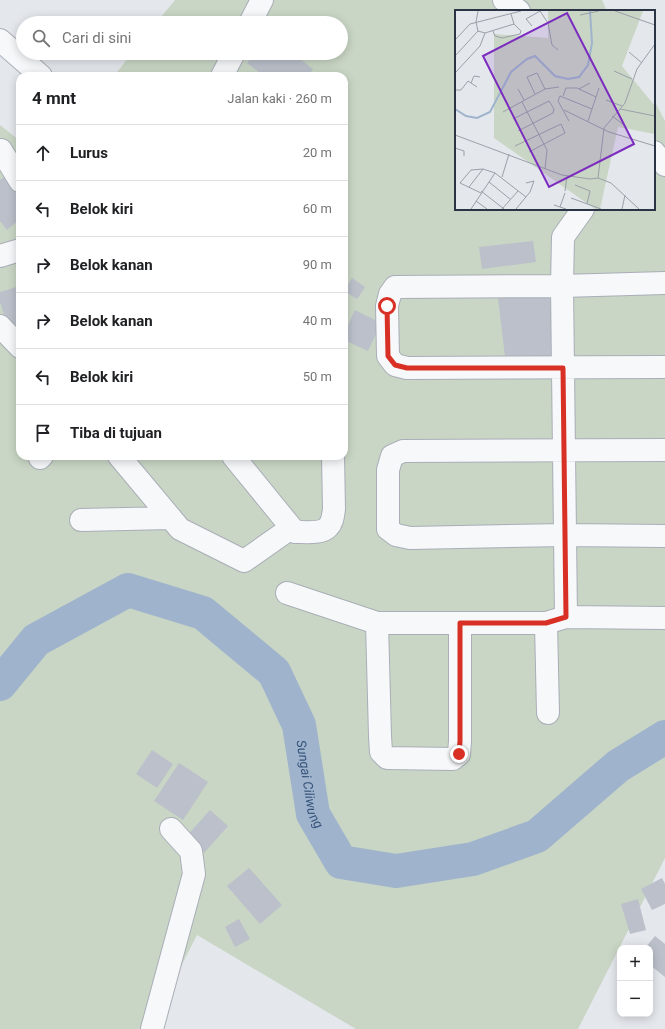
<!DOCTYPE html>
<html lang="id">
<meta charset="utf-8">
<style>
:root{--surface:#fff;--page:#f2f2f2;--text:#202124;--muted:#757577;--line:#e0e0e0}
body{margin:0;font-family:Roboto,sans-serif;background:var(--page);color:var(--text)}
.controls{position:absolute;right:12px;bottom:12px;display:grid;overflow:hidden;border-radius:8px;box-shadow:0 2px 10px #0003}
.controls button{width:36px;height:36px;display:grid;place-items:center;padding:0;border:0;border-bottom:1px solid var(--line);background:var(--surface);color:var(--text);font:20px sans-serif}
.stop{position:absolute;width:12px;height:12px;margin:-9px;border:3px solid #d93025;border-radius:50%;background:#fff}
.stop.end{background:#d93025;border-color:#fff;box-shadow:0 1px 4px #0008}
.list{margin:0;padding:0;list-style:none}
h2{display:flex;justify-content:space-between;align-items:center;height:52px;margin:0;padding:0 16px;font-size:17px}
h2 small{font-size:13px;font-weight:400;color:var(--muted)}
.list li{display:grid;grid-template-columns:26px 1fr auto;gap:12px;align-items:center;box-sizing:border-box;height:56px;padding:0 16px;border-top:1px solid var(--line)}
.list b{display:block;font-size:15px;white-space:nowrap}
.list em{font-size:13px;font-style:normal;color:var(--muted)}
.icon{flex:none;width:22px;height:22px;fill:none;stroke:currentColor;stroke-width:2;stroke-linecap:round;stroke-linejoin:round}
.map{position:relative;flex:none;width:665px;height:1029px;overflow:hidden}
.search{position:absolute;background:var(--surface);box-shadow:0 2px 10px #0003;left:16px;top:16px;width:332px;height:44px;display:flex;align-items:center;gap:10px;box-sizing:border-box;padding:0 14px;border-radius:22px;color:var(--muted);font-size:15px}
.panel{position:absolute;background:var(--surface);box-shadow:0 2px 10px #0003;left:16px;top:72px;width:332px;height:388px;border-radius:12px}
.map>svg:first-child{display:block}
.green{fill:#c9d6c5}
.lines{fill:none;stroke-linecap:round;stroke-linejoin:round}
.river{stroke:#9fb4cc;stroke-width:34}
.building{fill:#bbc0ca}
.minor-casing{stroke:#a9aeb7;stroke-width:24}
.minor{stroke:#f7f8fa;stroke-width:22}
.route{stroke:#d93025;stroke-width:5}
.labels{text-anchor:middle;stroke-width:4;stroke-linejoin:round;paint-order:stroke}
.water-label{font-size:13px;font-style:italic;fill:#34527a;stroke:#f4f6f9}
.inset-river{fill:none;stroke:#9fb4cc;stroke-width:2}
.inset-road{fill:none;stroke:#9a9fa9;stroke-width:1}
.view{fill:#7b2cbf;fill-opacity:0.15;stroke:#7b2cbf;stroke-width:2}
.inset-edge{fill:none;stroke:#2b3445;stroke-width:2}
</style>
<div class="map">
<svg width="665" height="1029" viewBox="0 0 665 1029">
<rect width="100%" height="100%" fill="#e4e7ec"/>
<path class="green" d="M175,0H602L607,11H456V209H654V100L665,121V858L578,1029H356L197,935L149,1029H0V125L20,141V456H344V76H114L132,53H341V23H156Z"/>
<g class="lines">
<path class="river" id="s1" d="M0,684L36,640L128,590L203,613L274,672L299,725L313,814L341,862L396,871L473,859L537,836L618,766L665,737"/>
</g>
<path class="building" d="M254,53H292L313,69L308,76H264L247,63Z
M7,175L20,190V219L7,230L0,221V180Z
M533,241L536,262L482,269L479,247Z
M352,278L365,287L357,299L344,291Z
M20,286V326L9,330L0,302V292Z
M549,292L557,359L506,365L498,298Z
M355,310L381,323L368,351L344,340V334Z
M152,750L173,764L157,788L136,774Z
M179,763L208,782L183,820L154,801Z
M210,810L228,826L204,853L186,837Z
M249,868L282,905L260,924L227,886Z
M662,878L665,884V904L652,910L641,889Z
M638,899L646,930L630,934L621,904Z
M239,919L250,939L235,947L225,927Z
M655,936L665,944V977L650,965V948H645Z"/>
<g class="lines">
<g class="minor-casing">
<path id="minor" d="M504,0L519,11
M250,23L262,0
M0,40L41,76
M222,76L234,53
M1,150L20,181
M654,152L665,165
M0,256L20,250
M665,283L562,286L395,287L390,294L387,306L388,356L395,365L407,368L665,367
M0,326L20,347
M665,450L403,451L392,456L388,470V529L396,535L410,538L565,535L665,536
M119,456L180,529L244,561L291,528
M233,456L295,532C304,532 322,534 328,527C333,522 333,515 334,509L333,456
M40,458L42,456
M81,520L171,518
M287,593L377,623H546L566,617L665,618
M566,617L562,286L563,237L583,209
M377,623L380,736L381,752L387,758L453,759L459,754L460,741V623
M546,623L548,713
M152,1029L194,874L191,851L171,829"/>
</g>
<use href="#minor" class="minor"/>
</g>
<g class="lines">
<path class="route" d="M387,306L388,356L395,365L407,368H563L566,617L546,623H460V741L459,754"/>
</g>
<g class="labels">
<g class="water-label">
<text dy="5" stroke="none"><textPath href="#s1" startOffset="451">Sungai Ciliwung</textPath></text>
</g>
</g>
<g transform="translate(455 10)">
<rect width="200" height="200" fill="#e4e7ec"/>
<path d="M93,1H188L167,56L200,96V124L163,117L145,199H140L39,128V24L93,28Z" fill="#c9d6c5"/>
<path class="inset-river" d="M0,99L11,106L22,108L35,102L56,62L72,49L80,46L100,66L113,69L124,67L133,55L137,33L135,1"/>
<path class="inset-road" d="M85,1L93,13L97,35L103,40M160,1L200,15M125,5L144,1M77,16L71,9L85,1M23,21L30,23L59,14L56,4M38,21L40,26L47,28L65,24L66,21L59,14M0,30L15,14L66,1M174,42L187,53M0,46L23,21L21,12L23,1M159,61L177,69M0,63L25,36L30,23M16,73L19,66L25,67M63,79L69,90M124,79L135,73M0,80H6L13,71L22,77M80,84L72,67L82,63L90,79M108,86L111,78H122L141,87M151,90L167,96M67,92L92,140L90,159M165,99L200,106M109,100L154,122L200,136M48,102L90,79L104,77M157,106L169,115M58,109L94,91L99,99L98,103L63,121M114,111L103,91L105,86L137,99M133,111L144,78M0,125L107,165L135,169L143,168L156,173L184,199M60,136L106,114L110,123L74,142M0,138L9,141V146M47,167L54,144M143,168L149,118L170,93L182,59L200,34M34,172L55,189M120,175L135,181L132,194M14,177L28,159M26,181L49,199M110,181L112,166M26,183L5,173L16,160L28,159L40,163L71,187M116,188L146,199M21,191L32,199M99,195L111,199M105,197L110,183M16,199L40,163M47,199L63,181M61,199L75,182L79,171L71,173M167,199L170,185"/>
<path class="view" d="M112,3L179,134L94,177L28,46Z"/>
<rect width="200" height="200" class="inset-edge"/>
</g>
</svg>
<div class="controls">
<button>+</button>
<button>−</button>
</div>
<div class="stop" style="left:387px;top:306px"></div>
<div class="stop end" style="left:459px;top:754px"></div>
<div class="search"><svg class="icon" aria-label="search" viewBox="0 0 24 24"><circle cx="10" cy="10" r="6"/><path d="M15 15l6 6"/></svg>Cari di sini</div>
<section class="panel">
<h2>4 mnt<small>Jalan kaki · 260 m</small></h2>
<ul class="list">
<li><svg class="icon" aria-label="ahead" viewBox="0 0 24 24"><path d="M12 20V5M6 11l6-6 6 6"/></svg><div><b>Lurus</b></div><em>20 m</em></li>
<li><svg class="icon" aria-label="left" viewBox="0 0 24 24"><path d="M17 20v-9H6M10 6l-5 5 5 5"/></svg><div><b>Belok kiri</b></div><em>60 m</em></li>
<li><svg class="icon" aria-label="right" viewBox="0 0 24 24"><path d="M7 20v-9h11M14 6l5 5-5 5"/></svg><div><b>Belok kanan</b></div><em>90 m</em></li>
<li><svg class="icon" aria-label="right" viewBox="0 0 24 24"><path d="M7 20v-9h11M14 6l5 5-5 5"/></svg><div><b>Belok kanan</b></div><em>40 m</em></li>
<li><svg class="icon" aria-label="left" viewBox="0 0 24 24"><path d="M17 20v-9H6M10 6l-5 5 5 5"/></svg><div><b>Belok kiri</b></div><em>50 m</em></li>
<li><svg class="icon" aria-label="arrive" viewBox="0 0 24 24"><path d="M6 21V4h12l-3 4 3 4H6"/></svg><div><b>Tiba di tujuan</b></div></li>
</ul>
</section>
</div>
